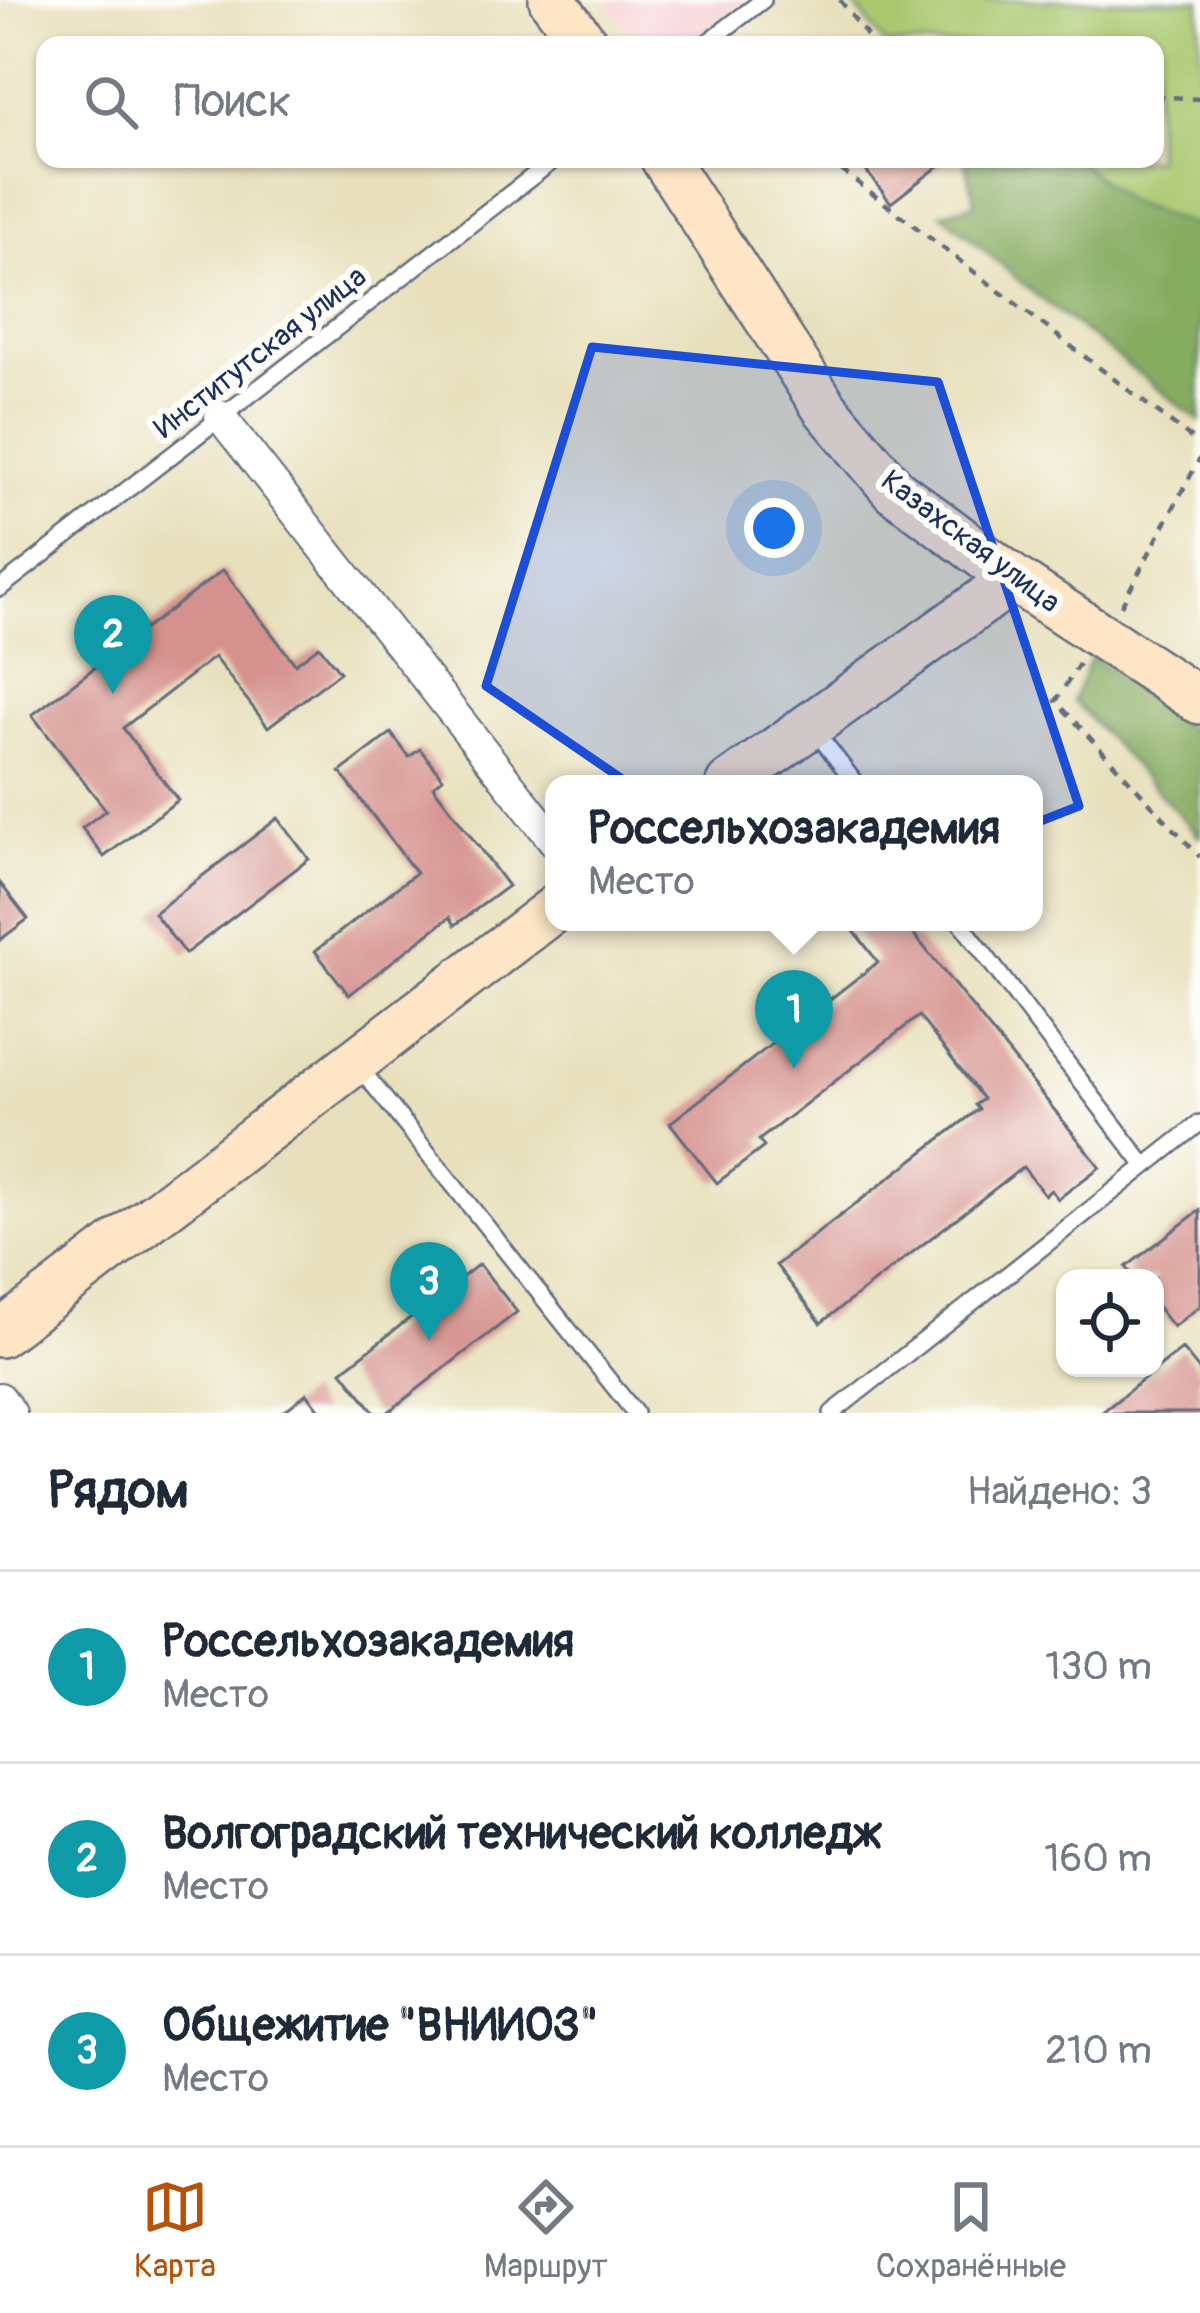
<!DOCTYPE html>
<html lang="ru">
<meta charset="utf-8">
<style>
:root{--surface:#fff;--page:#f2f2f3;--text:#1f2937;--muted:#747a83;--line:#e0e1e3;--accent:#b45309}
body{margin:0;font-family:Pangolin,sans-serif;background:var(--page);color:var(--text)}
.controls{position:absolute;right:36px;bottom:36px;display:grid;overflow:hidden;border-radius:24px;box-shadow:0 3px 9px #0004}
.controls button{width:108px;height:108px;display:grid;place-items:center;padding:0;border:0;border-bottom:3px solid var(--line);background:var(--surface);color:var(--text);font:60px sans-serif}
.you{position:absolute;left:774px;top:528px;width:42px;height:42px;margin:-30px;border:9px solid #fff;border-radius:50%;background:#1a73e8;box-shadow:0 0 0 18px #1a73e833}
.badge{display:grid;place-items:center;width:78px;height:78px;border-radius:50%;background:var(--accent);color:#fff;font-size:39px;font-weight:700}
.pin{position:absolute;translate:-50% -99px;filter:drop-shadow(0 3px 6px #0008)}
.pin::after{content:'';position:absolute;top:63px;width:42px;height:36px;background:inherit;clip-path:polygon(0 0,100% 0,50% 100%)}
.popup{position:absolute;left:545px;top:775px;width:498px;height:156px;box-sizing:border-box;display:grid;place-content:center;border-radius:24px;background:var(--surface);filter:drop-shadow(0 3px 9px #0005);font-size:39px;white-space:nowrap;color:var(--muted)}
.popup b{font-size:45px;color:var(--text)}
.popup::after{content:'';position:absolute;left:50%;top:100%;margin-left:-24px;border:24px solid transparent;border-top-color:var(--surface)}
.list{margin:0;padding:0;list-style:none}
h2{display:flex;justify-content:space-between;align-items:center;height:156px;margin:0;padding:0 48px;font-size:51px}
h2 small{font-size:39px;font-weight:400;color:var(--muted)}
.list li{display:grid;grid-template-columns:78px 1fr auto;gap:36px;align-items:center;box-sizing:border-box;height:192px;padding:0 48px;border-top:3px solid var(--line)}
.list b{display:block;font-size:45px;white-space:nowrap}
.list p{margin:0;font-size:39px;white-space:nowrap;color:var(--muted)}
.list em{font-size:39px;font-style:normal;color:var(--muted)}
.icon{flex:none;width:66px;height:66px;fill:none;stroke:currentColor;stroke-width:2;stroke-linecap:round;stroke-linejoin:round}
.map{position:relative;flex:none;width:1200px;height:1413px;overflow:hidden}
.search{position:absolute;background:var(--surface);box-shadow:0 3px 9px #0004;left:36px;right:36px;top:36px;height:132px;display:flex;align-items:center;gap:30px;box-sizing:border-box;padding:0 42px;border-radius:24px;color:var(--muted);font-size:45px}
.sheet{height:732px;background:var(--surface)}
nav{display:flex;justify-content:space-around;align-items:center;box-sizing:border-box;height:168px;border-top:3px solid var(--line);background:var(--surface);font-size:33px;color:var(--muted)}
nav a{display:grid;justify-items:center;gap:6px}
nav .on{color:var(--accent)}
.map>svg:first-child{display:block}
.built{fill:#f6cfd7}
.green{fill:#a9c76e;stroke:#627b66;stroke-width:3}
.forest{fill:#86ac61;stroke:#506e60;stroke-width:3}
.building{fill:#d5918d}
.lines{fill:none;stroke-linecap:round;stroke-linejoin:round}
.lane-casing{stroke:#636d7f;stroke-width:20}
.street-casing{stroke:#636d7f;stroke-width:34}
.secondary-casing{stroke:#636d7f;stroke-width:50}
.path{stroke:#636d7f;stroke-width:4.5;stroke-dasharray:9 9;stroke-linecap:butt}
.lane{stroke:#fff;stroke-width:15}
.street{stroke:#fff;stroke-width:30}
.secondary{stroke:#fde5c5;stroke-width:45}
.marked{fill:#1d4ed8;fill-opacity:0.2;stroke:#1d4ed8;stroke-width:9;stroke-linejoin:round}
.labels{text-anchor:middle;stroke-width:12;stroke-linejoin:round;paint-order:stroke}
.street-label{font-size:30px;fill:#1b2f5e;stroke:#fdfcf7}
</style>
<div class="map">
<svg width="1200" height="1413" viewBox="0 0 1200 1413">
<rect width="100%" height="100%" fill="#fdfcf7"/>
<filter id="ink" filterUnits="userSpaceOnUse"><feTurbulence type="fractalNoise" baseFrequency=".00833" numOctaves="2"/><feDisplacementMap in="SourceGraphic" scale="24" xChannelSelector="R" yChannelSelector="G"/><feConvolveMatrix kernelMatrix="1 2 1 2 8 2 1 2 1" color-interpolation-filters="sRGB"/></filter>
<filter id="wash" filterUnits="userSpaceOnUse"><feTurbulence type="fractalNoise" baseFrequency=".004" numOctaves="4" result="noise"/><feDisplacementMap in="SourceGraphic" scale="48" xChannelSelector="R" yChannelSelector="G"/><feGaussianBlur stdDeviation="2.7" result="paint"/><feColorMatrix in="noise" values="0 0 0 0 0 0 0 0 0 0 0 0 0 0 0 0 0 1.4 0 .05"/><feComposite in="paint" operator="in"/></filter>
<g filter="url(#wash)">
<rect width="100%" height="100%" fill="#e8e0bc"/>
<path class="built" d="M605,0H746L683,45H640Z"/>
<path class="green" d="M851,0H1200V396L969,223L985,179L971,159H1155V45H885Z"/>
<path class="forest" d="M964,159H1075L1126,201L1200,228V421L1030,290L942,213L976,203Z
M1091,656L1200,737V837L1073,701Z"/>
<g id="blocks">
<path class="building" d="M857,159H948L891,203Z
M223,570L295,664L319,646L340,672L268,727L214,657L123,728L178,800L104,857L82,828L106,810L32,715L106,659L97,647L136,617L145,629Z
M391,733L409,757L420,749L443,778L433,786L508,886L455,925L450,917L349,995L315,951L416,873L340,772Z
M278,818L309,859L185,954L154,913Z
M0,883L28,919L0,940Z
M847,922H915L908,927L1100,1167L1058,1199L1051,1190L1045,1195L1023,1167L821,1323L776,1265L979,1109L975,1105L983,1099L919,1016L759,1140L764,1147L717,1183L670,1123L878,962Z
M1200,1210V1306L1173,1327L1155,1304V1278H1135L1126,1267Z
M479,1264L517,1312L387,1413H375L342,1371Z
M1182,1349L1200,1371V1413H1101Z
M307,1393L322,1413H282Z"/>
</g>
</g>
<g filter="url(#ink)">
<use href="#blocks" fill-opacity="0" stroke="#636d7f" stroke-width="3"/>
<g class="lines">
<g class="lane-casing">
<path id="lane" d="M704,45L763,0
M0,588L555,159
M814,729L856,784
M960,922L1145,1166
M356,1063L635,1413
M832,1413L1200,1123"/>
</g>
<g class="street-casing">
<path id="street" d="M220,416L554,841
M0,1398L11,1413"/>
</g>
<g class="secondary-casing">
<path id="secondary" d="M552,0L586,45
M664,159L825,408L894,490L1014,579L1200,701
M729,784L1014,579
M0,1334L554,909"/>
</g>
<path class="path" d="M840,0L874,45
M1155,96L1200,99
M827,159L1200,445
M1121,606L1200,458
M1079,664L1056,701L1200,857"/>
<use href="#lane" class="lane"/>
<use href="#street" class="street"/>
<use href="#secondary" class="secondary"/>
</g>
</g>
<path class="marked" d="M592,347L938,382L1079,806L814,910L486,686Z"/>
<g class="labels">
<g class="street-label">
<text transform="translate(260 352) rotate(-38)" y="10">Институтская улица</text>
<text transform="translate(971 541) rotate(37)" y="10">Казахская улица</text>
</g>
</g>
</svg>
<div class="controls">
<button><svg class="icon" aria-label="locate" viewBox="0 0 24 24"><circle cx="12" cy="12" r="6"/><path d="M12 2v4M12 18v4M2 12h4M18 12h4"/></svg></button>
</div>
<div class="you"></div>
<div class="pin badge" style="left:794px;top:1069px;background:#0f9aa8">1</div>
<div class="popup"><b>Россельхозакадемия</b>Место</div>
<div class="pin badge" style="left:113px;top:694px;background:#0f9aa8">2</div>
<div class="pin badge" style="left:429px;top:1341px;background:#0f9aa8">3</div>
<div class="search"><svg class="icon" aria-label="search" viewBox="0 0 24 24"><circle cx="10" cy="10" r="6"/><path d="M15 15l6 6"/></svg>Поиск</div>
</div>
<section class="sheet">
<h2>Рядом<small>Найдено: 3</small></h2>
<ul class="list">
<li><span class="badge" style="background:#0f9aa8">1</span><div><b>Россельхозакадемия</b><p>Место</p></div><em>130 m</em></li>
<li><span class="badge" style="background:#0f9aa8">2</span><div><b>Волгоградский технический колледж</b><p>Место</p></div><em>160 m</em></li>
<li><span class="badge" style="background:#0f9aa8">3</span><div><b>Общежитие &quot;ВНИИОЗ&quot;</b><p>Место</p></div><em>210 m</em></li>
</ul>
</section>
<nav>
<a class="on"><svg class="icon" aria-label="map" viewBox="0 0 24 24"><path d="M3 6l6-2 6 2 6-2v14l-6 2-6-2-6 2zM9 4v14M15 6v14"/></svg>Карта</a>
<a><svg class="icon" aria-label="directions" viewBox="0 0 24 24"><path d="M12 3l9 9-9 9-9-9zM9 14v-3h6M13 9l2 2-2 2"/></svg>Маршрут</a>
<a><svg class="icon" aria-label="saved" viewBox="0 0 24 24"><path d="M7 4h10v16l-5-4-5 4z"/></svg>Сохранённые</a>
</nav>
